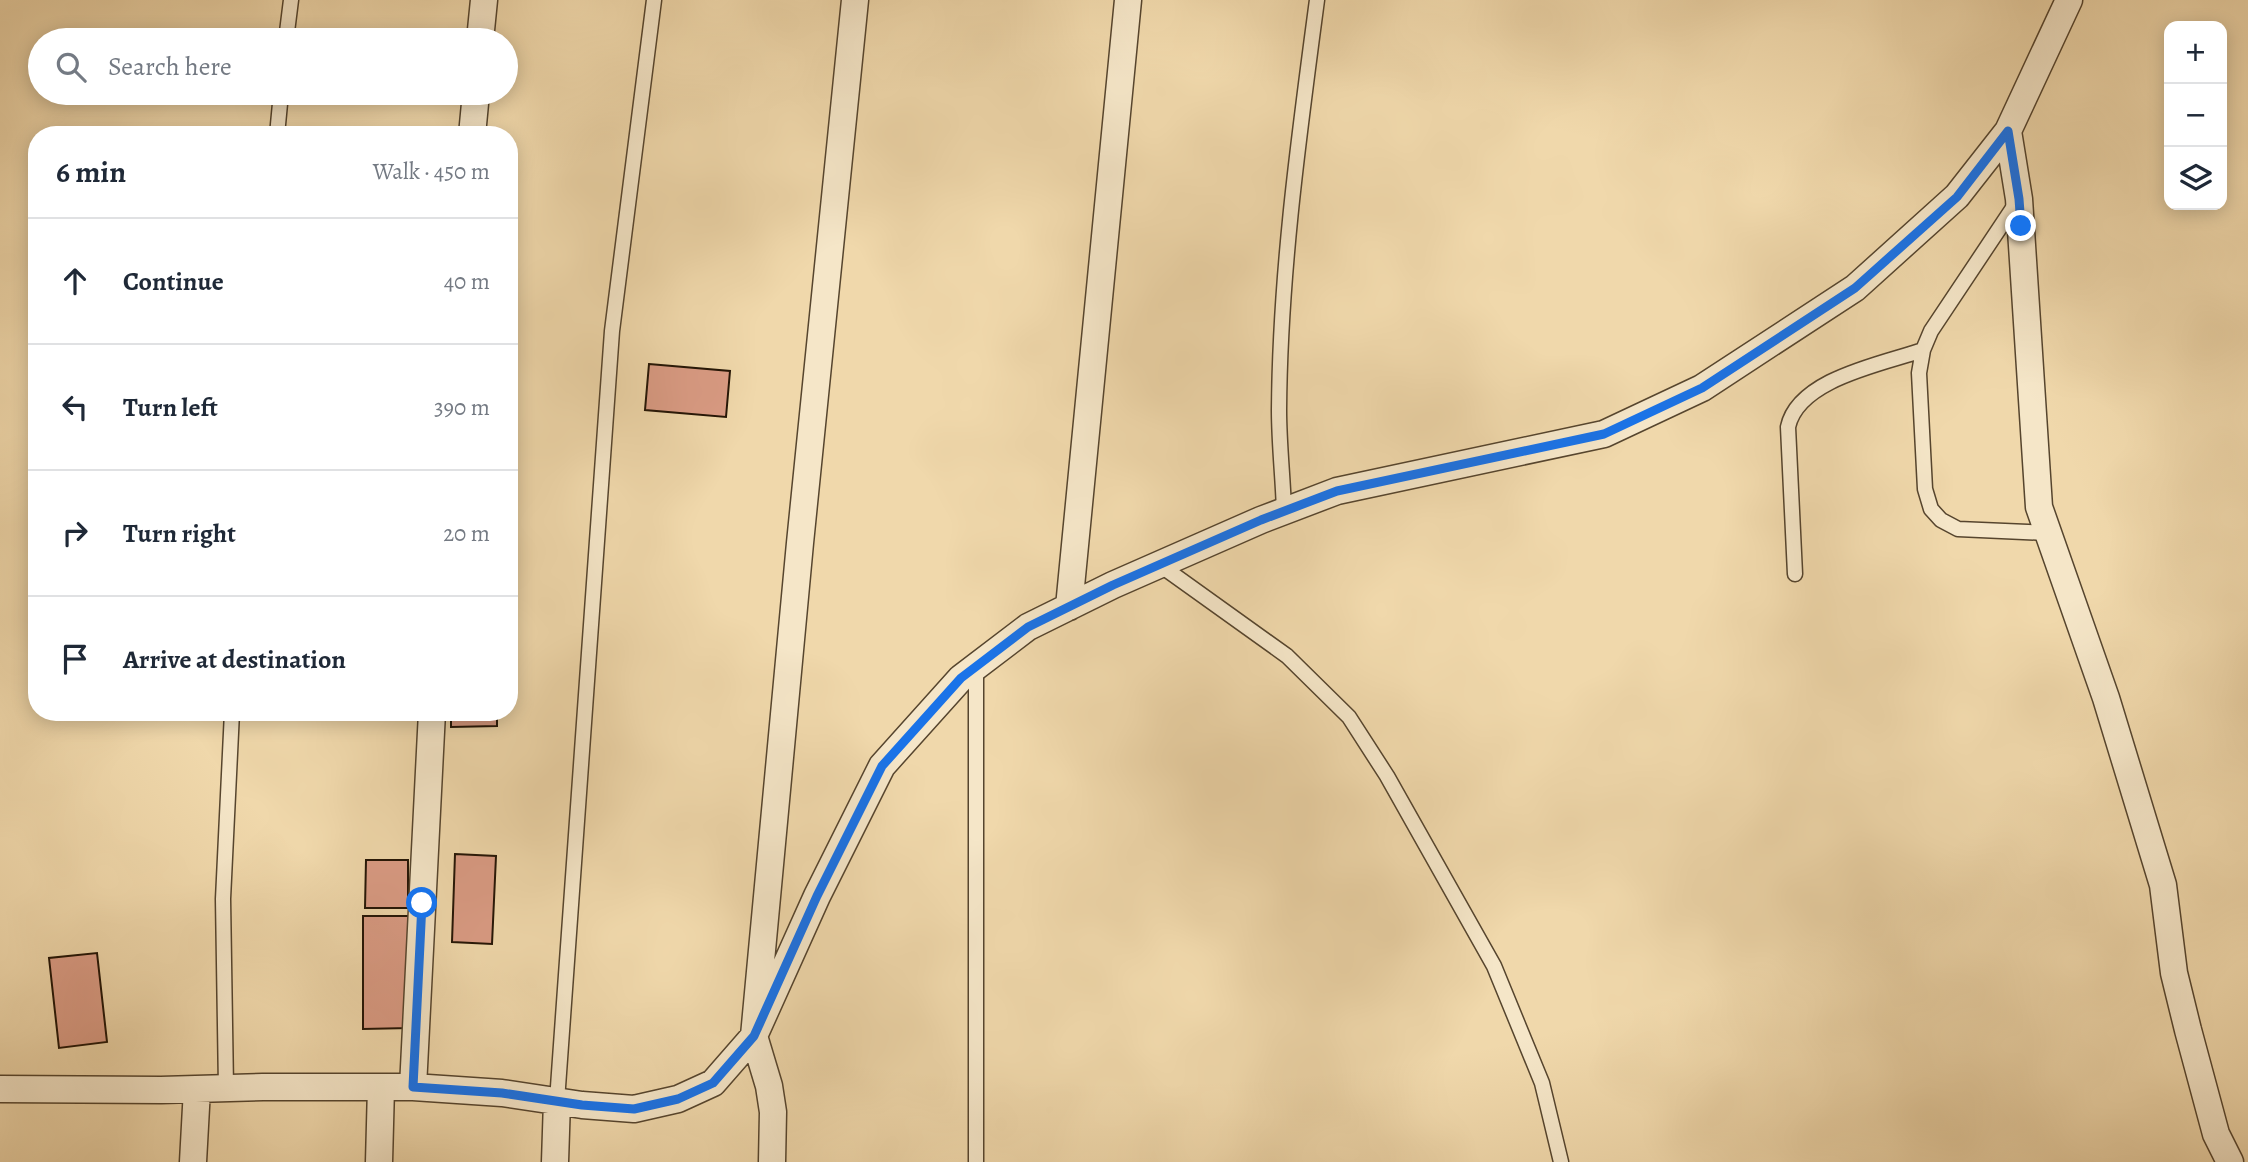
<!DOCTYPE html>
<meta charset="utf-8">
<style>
:root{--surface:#fff;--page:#f2f2f3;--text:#1f2937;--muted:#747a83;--line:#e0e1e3}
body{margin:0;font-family:Alegreya,serif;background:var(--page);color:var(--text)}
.controls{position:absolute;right:21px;top:21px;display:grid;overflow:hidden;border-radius:14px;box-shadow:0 4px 18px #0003}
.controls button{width:63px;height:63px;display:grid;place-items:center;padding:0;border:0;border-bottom:2px solid var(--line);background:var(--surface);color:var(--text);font:35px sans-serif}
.stop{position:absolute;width:21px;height:21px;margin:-16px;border:5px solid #1a73e8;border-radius:50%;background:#fff}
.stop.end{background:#1a73e8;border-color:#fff;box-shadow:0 2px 7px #0008}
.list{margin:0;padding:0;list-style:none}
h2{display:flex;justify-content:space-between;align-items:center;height:91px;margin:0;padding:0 28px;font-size:30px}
h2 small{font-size:23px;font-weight:400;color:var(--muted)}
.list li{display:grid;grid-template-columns:46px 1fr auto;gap:21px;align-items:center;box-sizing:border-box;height:126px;padding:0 28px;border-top:2px solid var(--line)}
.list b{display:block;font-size:26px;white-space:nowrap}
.list em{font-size:23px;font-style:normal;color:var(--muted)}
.icon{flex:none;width:38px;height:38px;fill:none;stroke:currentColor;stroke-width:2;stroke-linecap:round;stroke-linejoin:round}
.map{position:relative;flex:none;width:2248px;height:1162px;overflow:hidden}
.search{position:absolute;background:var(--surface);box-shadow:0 4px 18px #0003;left:28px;top:28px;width:490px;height:77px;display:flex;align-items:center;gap:18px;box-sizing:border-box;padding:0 24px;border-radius:38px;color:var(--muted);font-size:26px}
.panel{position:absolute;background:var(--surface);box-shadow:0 4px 18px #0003;left:28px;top:126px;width:490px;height:595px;border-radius:28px}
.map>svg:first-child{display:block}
.building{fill:#db9c85;stroke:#231405;stroke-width:2}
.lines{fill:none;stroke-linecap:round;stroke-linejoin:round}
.service-casing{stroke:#56452e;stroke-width:17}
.minor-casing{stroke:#56452e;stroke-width:29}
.service{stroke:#f5e6c8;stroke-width:14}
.minor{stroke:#f5e6c8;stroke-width:26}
.route{stroke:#1a73e8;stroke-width:9}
</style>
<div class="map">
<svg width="2248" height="1162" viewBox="0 0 2248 1162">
<rect width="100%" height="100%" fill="#f0d8ab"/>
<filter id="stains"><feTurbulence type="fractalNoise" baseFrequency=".00286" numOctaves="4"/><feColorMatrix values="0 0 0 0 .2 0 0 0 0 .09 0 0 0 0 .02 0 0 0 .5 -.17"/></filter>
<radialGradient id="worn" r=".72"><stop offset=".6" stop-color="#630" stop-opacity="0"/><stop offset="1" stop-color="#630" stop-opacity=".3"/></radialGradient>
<path class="building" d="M649,364L730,371L726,417L645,410Z
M451,712H497V726L451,727Z
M455,854L496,856L492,944L452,942Z
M366,860H408V908H365Z
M363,916H410V1028L363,1029Z
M97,953L107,1042L59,1048L49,958Z"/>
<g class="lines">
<g class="service-casing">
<path id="service" d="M286,40L291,0
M277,135L281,93
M2017,202L1931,331L1923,350L1919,373L1925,489L1931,509L1941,520L1958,529L2048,533
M1284,511C1283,478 1279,444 1279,410C1280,272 1299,136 1317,0
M1160,565L1287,656L1349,717L1387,776L1494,966L1542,1083L1561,1162
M1795,574L1788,427C1798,379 1882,364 1923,350
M226,1088L223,899L232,712
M557,1101L612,331L654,0
M976,1162V666"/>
</g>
<g class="minor-casing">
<path id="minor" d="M480,40L484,0
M2008,131L2019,199L2039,507L2106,698L2163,885L2174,973L2188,1030L2216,1134L2230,1162
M472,135L476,93
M1069,607L1128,0
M413,1087L432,712
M0,1089L161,1090L263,1087H413L502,1093L582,1105L634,1109L678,1099L713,1083L754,1036L817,896L882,766L961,678L1028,627L1113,585L1261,520L1337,491L1604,434L1702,388L1855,288L1957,196L2008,131L2069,0
M193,1162L197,1089
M379,1162L381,1087
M555,1162L557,1101
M772,1162L773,1112L769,1086L754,1036L800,543L855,0"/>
</g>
<use href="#service" class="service"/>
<use href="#minor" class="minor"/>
</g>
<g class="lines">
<path class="route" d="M422,903L413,1087L502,1093L582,1105L634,1109L678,1099L713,1083L754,1036L817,896L882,766L961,678L1028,627L1113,585L1261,520L1337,491L1604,434L1702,388L1855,288L1957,197L2008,131L2019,199L2021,226"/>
</g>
<rect width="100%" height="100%" filter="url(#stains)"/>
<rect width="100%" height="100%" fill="url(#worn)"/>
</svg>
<div class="controls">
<button>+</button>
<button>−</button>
<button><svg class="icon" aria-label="layers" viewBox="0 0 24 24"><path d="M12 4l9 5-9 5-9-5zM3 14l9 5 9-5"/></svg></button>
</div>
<div class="stop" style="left:422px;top:903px"></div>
<div class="stop end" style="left:2021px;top:226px"></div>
<div class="search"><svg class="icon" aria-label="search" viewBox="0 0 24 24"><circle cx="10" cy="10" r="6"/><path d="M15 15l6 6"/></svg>Search here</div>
<section class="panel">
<h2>6 min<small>Walk · 450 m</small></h2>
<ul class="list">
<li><svg class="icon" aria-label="ahead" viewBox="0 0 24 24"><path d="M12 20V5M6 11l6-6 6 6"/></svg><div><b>Continue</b></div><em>40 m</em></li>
<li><svg class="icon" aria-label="left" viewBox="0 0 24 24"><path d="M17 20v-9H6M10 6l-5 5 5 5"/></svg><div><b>Turn left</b></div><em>390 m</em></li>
<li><svg class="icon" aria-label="right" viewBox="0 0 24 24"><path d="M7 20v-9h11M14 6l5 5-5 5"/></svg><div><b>Turn right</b></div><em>20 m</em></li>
<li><svg class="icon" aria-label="arrive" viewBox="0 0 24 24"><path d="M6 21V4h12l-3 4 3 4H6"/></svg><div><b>Arrive at destination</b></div></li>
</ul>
</section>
</div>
